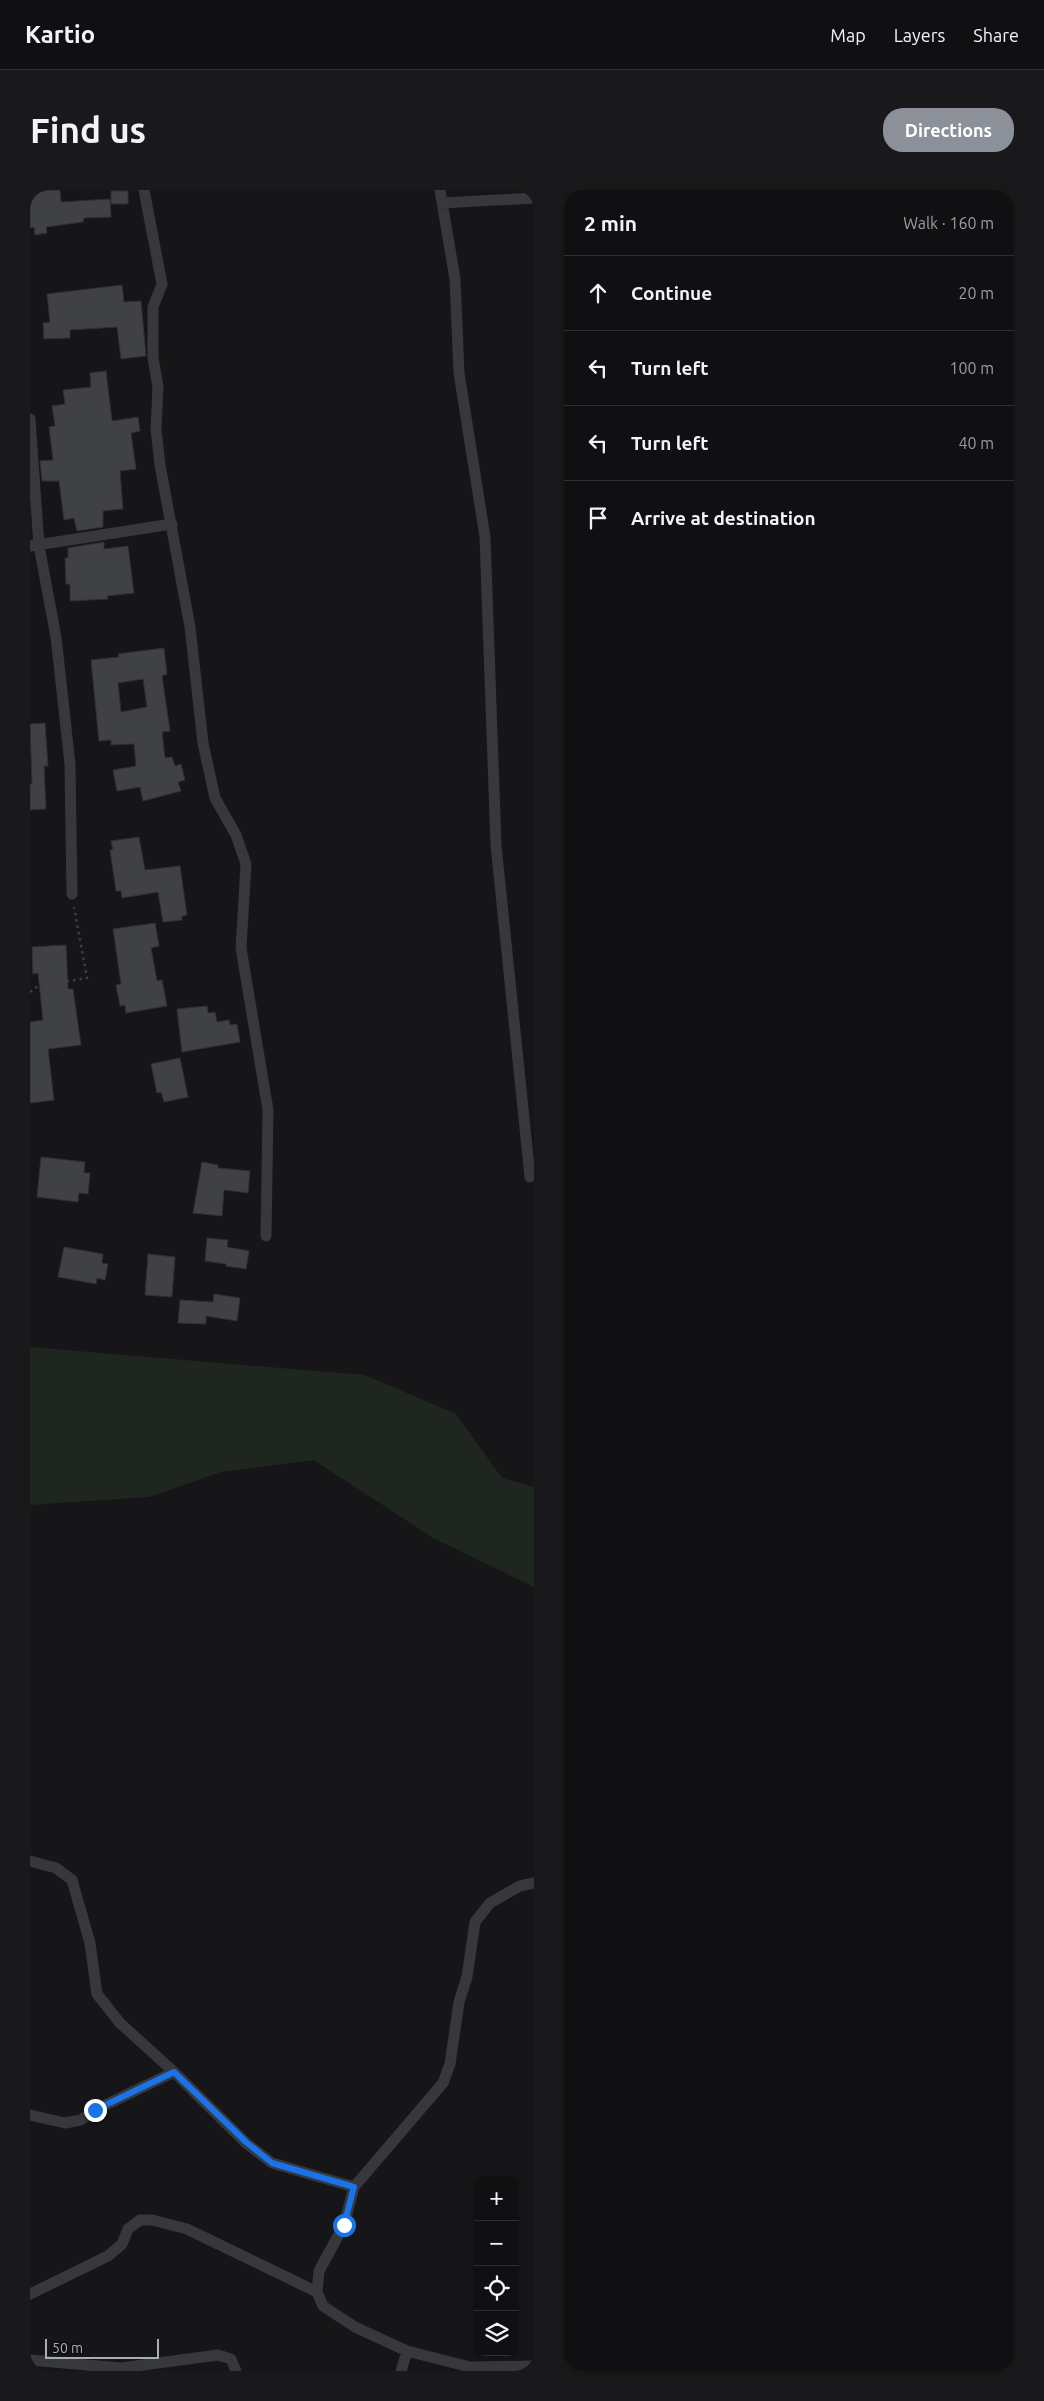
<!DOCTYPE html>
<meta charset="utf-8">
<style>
:root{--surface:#101012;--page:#19191b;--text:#f1f3f6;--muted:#9c9d9f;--line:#303032;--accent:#8c9099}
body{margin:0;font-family:Ubuntu,sans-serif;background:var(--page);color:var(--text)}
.controls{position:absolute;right:15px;bottom:15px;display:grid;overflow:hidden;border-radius:10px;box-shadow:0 2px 8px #0003}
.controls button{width:45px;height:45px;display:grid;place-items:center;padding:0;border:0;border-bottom:1px solid var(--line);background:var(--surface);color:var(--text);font:25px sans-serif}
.scale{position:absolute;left:15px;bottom:12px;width:114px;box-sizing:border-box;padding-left:5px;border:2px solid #a8adb8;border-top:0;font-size:14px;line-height:18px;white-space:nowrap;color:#a8adb8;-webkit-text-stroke:4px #111113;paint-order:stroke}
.stop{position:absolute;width:15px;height:15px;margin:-11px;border:4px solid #1a73e8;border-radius:50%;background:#fff}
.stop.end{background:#1a73e8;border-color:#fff;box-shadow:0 1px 5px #0008}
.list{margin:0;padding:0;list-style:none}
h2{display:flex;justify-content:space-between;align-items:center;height:65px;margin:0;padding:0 20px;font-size:21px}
h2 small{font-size:16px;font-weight:400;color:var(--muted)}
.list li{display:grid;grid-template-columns:32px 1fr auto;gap:15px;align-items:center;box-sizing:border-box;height:75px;padding:0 20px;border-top:1px solid var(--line)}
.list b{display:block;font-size:19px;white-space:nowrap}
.list em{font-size:16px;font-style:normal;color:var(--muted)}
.icon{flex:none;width:28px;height:28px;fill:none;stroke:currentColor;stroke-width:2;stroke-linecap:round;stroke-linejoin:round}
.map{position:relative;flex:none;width:504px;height:2181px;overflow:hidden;border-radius:20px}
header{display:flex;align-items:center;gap:30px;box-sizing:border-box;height:70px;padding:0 25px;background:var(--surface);border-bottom:1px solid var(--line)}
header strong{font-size:24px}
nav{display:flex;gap:28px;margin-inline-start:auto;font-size:18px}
.intro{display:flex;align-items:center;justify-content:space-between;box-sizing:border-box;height:120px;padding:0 30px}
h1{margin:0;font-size:35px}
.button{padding:12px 22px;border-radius:20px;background:var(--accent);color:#fff;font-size:18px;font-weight:700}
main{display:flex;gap:30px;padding:0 30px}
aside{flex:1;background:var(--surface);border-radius:20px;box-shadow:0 2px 8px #0003}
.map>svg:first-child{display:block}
.green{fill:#1e261f}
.building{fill:#404145;stroke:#303034;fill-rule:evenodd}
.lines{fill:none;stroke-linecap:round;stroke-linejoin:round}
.path{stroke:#3d3f44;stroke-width:2.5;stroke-dasharray:2.5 4;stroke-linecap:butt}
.street{stroke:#37383d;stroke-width:11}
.route{stroke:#1a73e8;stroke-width:6}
</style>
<header>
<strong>Kartio</strong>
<nav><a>Map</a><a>Layers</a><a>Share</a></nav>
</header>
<div class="intro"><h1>Find us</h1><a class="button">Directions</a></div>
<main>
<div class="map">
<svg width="504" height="2181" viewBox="0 0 504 2181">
<rect width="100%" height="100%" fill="#161618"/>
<path class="green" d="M0,1157L335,1185L426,1224L472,1288L504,1297V1397L403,1348L284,1270L191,1282L119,1307L0,1315Z"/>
<path class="building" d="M0,0H30L31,12L80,9L81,27L54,28L53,32L16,37L17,43L5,45L4,37L0,38Z
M81,1H98V14H81Z
M92,95L94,112L111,111L116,166L91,169L87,137L40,140V148L14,149L13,133L20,132L17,104Z
M76,181L82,231L108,227L110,241L101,243L106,279L90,281L93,319L73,321V337L47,341L44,328L34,330L29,291H12L10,271L23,270L19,237L25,236L22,216L35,214L33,200L61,197L60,183Z
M74,352V359L98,356L104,403L77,406L78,409L40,411V394H36L35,368H38V358Z
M134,458L137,484L132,486L140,541L132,542L135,568L142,567L145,576L151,574L155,590L148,592L151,601L113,611L110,597L87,601L83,580L106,576L104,554L81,555V550L69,551L61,470L89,467L88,464ZM113,489L117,517L91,522L88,493Z
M15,533L18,576H14L16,619L0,620V594H2L0,534Z
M109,647L115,680L150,676L157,725L152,726V730L133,732L128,702L92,708L91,701H86L80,660H83L81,651Z
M125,733L129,756L121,758L127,791L132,790L137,816L96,823L95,815L90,816L86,795L91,794L83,739Z
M36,755L38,799H43L51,855L18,859L24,910L0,913V832L13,830L8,783L3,784L2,757Z
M177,816L178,823L185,822L187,832L199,830L200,835L207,834L210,852L152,862L147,819Z
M150,868L158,907L134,912L131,902L127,903L121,874Z
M11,967L55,972L54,983H60L58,1004L49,1003L48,1012L7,1007Z
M172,972L188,975V978L220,981L218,1003L194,1000L192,1026L163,1023Z
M177,1048L198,1050L197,1057L219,1061L216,1079L196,1076V1074L175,1071Z
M34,1057L73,1064L72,1073L78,1074L75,1090L67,1088L66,1094L28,1087Z
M118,1064L145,1067L142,1107L115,1105Z
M184,1104L210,1108L207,1131L176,1126V1134L148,1133L150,1110L183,1112Z"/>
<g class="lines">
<path class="path" d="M0,802L8,796L57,788L44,717"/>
<path class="street" d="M114,0L132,94L123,117V168L128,197L126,239L130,275L160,437L173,553L185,608L206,645L216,674L211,758L238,920L236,1046
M410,0L425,89L429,183L455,347L466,655L500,987
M412,13L504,8
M0,229L9,356L26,447L40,574L42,704
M0,356L142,334
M0,1671L26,1678L42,1690L60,1753L67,1804L90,1833L144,1882L216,1953L242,1973L324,1997
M504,1693L490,1696L460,1713L445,1732L437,1787L429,1812L420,1874L413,1893L324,1997L314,2035L289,2081L287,2102L293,2116L325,2137L377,2161L440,2177L504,2176
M0,1925L35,1933L51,1930L65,1920L144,1882
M0,2104L78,2066L92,2054L98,2039L110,2030H122L157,2039L287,2102
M0,2170L91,2178L188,2165L201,2169L206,2181
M371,2181L377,2161"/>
</g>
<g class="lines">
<path class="route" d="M65,1920L144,1882L216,1952L242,1973L324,1997L314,2035"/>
</g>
</svg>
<div class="controls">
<button>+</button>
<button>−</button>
<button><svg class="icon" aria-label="locate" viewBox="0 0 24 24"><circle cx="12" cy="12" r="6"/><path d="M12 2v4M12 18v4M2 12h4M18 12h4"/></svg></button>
<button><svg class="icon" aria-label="layers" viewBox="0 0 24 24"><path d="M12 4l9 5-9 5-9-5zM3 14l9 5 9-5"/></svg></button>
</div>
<div class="scale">50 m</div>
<div class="stop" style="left:314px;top:2035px"></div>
<div class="stop end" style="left:65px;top:1920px"></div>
</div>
<aside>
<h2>2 min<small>Walk · 160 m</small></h2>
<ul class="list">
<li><svg class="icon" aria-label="ahead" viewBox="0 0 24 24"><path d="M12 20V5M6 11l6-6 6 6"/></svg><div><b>Continue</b></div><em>20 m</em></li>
<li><svg class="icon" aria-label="left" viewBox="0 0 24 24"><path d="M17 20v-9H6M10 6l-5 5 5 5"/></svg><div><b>Turn left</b></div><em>100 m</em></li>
<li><svg class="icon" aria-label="left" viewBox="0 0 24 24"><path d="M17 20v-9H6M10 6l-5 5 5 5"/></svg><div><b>Turn left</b></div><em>40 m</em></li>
<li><svg class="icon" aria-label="arrive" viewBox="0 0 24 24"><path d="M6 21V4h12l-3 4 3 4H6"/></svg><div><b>Arrive at destination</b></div></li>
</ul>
</aside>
</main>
